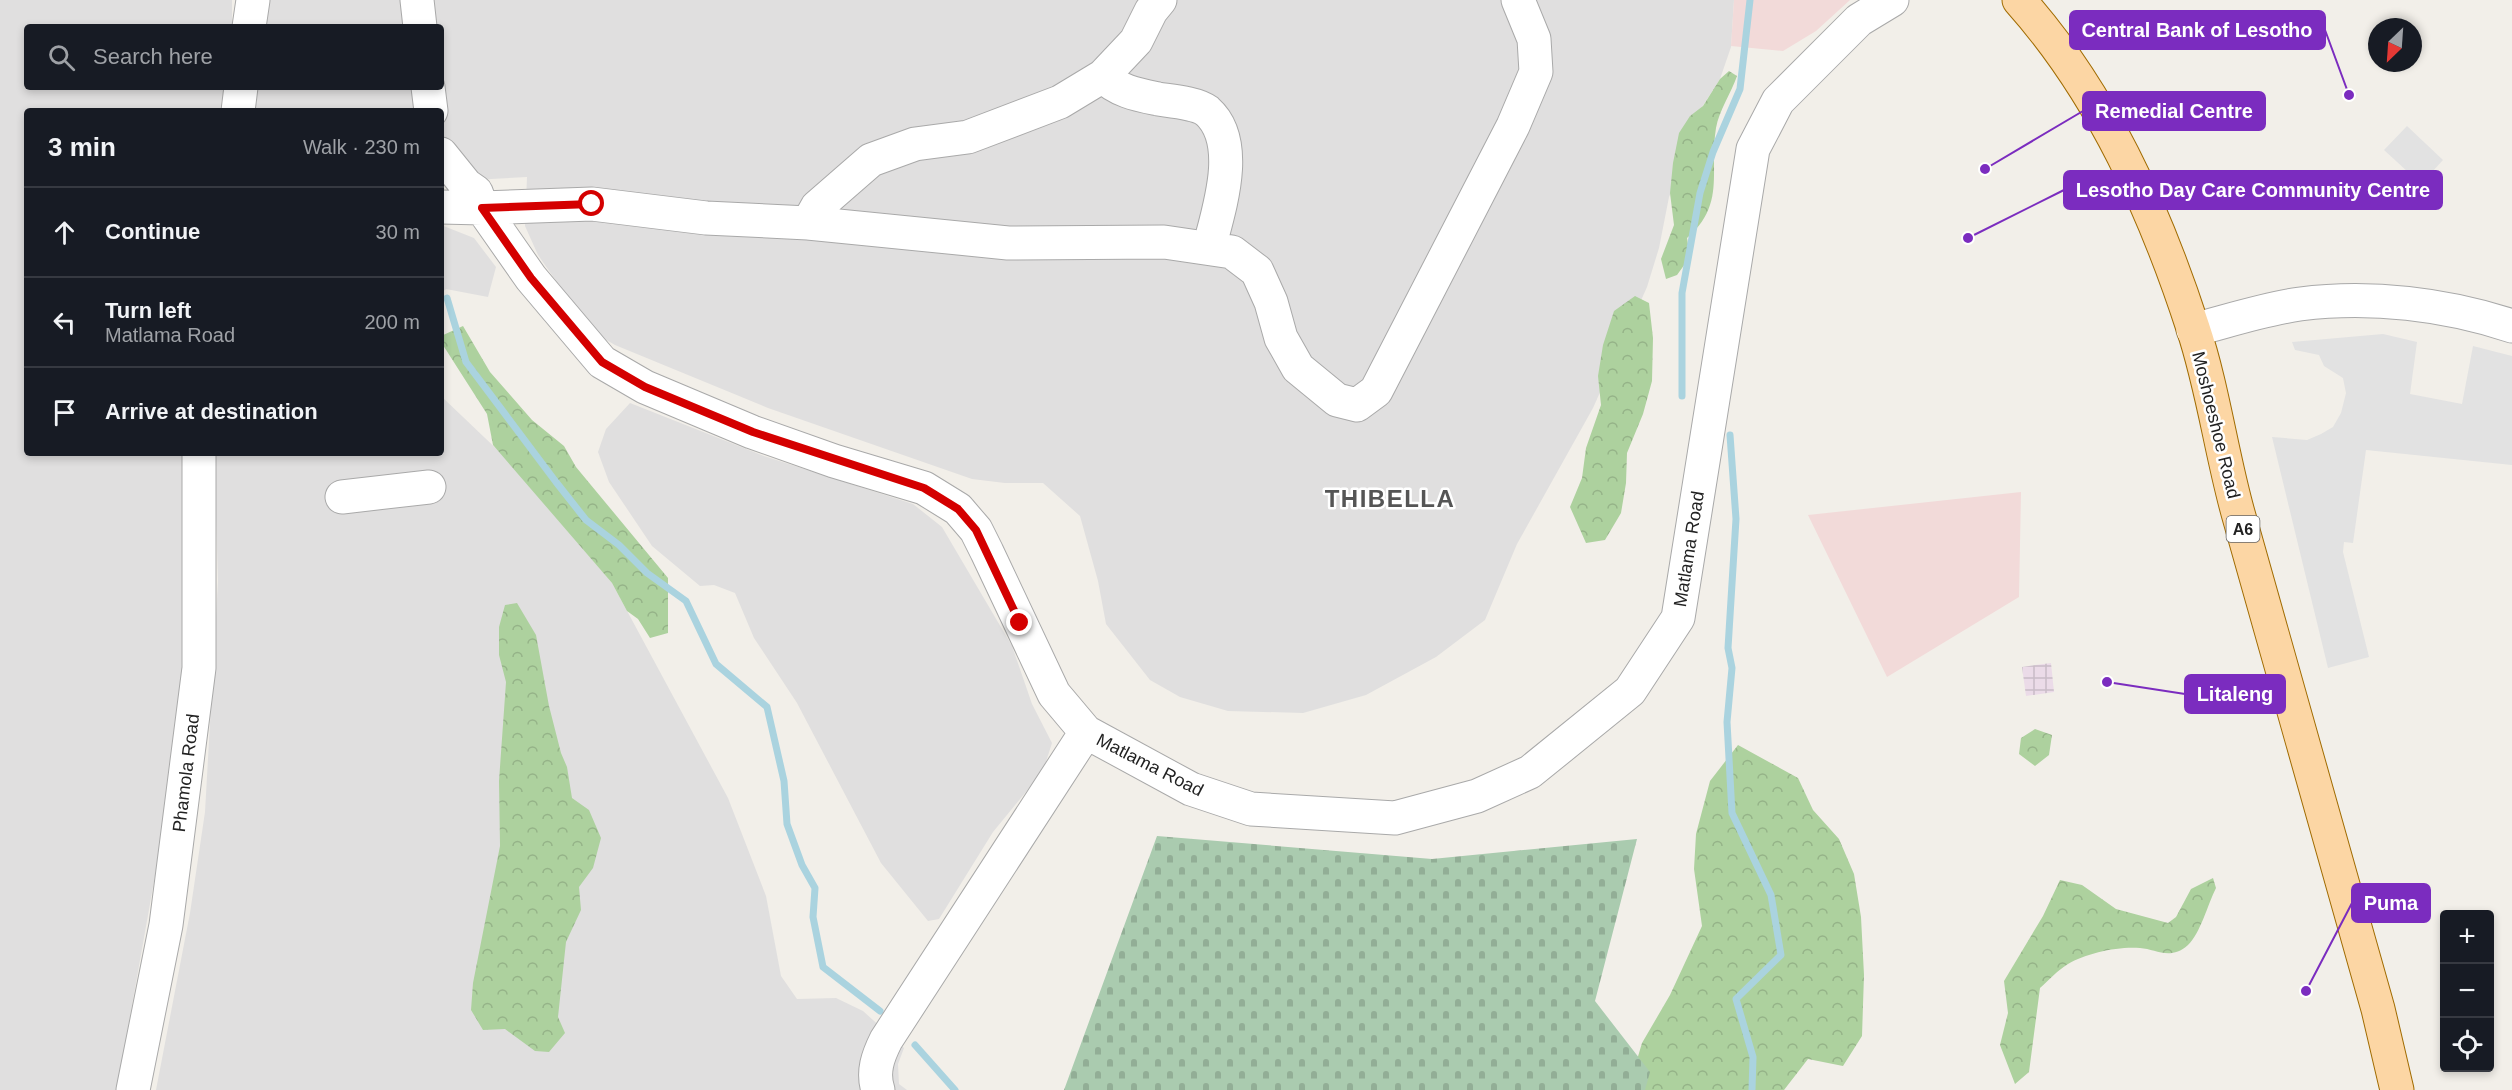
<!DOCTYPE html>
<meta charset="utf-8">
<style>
:root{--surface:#171b24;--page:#242831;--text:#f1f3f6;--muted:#9ea1a6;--line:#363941}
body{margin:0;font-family:Helvetica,sans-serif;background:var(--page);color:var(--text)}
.controls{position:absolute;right:18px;bottom:18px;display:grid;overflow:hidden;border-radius:6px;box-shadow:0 3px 9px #0003}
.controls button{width:54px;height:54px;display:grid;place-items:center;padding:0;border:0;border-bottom:2px solid var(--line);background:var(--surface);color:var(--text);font:30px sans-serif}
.compass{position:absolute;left:2368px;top:18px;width:54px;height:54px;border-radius:50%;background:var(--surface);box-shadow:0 3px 9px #0003;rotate:205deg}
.stop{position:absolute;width:18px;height:18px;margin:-14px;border:4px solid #d40000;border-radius:50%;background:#fff}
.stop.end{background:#d40000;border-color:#fff;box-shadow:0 2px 6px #0008}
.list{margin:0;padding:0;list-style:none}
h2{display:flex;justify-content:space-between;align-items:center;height:78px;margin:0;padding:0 24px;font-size:26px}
h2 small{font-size:20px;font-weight:400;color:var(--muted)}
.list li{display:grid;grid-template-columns:39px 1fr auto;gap:18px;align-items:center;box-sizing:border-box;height:90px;padding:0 24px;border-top:2px solid var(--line)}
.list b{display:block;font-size:22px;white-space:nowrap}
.list p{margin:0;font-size:20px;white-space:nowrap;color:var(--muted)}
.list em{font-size:20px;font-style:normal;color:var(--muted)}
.icon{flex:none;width:33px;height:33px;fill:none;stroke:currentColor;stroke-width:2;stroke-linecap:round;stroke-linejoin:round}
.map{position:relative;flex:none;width:2512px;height:1090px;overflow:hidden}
.search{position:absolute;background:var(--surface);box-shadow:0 3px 9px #0003;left:24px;top:24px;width:420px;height:66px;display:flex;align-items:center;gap:15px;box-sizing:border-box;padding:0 21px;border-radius:6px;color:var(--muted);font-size:22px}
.panel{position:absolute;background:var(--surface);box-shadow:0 3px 9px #0003;left:24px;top:108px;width:420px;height:348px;border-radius:6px}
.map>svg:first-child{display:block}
.residential{fill:#e0dfdf}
.commercial{fill:#f2dad9}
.industrial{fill:url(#industrial-grid)}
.forest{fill:url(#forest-crowns)}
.cemetery{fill:url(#cemetery-stones)}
.parking{fill:#e2e2e2}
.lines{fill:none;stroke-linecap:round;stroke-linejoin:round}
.stream{stroke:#aad3df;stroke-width:7}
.minor-casing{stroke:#a9a9a9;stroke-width:35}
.major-casing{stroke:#a06b00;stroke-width:35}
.minor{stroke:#fff;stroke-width:33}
.major{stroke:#fcd6a4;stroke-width:33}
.route{stroke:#d40000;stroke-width:8}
.labels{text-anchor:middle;stroke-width:5;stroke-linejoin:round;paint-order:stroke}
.shield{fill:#fff;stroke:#646464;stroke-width:1.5}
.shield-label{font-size:16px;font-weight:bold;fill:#222}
.street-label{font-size:18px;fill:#222;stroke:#fff}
.district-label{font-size:24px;font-weight:bold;letter-spacing:1.5px;fill:#555;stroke:#fff}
.leader{fill:none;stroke:#7b2cbf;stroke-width:2}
.callout-dot{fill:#7b2cbf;stroke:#fff;stroke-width:2}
.callout{fill:#7b2cbf;stroke:#7b2cbf;stroke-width:2}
.callout-label{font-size:20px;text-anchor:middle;font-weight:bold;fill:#fff}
</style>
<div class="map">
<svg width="2512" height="1090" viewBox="0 0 2512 1090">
<defs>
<pattern id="industrial-grid" width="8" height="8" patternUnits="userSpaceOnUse" patternTransform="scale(1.5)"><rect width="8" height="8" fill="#ebdbe8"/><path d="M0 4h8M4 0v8" fill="none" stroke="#c9bcc7"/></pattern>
<pattern id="forest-crowns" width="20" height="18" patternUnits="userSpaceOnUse" patternTransform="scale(1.5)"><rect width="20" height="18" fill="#add19e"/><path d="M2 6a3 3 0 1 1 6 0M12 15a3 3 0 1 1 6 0" fill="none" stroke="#95b388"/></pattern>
<pattern id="cemetery-stones" width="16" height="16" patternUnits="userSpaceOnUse" patternTransform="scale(1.5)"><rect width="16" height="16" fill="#aacbaf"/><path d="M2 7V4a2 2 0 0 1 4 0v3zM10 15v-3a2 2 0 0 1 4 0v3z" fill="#92ae96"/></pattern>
</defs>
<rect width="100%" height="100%" fill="#f2efe9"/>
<path class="residential" d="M0,0H232V27H27V87H224L220,111H27V453H185L181,729L117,1090H0Z
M264,0H1734L1731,47L1720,79L1697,115L1682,166L1669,197L1659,248L1647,287L1593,408L1517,544L1485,620L1436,657L1366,695L1303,713L1228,711L1180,697L1150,680L1106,624L1098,581L1080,516L1043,483H1005L972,479L768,408L615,345L591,331L538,255L525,226L527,177L491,179L441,186V111H252L255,87H441V27H261Z
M441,225L474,238L496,267L488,297L446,289L441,293Z
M441,396L506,458L612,583L728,798L766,896L781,976L797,999L836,998L863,1011L904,1048L898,1064L899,1084L907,1090H156L190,913L205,812L218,581L214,453H441Z
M630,403L764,456L913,504L942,527L1012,646L1032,704L1052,743L1043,771L993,832L939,919L928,921L881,863L797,703L754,638L735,593L714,585L700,586L652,546L609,482L598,452L606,429Z"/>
<path class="commercial" d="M1734,0H1850L1816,31L1783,51L1731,46Z
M2021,492L2019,597L1887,677L1808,515Z"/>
<path class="industrial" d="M2051,663L2054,692L2026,696L2022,667Z"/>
<path class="forest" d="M1729,71L1737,76C1731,93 1719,111 1716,128C1709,172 1726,204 1687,238L1690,257L1677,275L1666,279L1661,259L1674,225L1670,193L1673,163L1679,133L1690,116L1703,106L1720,79Z
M1635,296L1649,303L1653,338L1652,381L1643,414L1627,453L1626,483L1621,513L1605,540L1586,543L1570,507L1582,478L1586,448L1601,405L1598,376L1603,345L1614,311Z
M463,326L490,372L532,420L564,446L576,467L668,578V633L650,638L638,619L627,611L612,583L493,445L487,414L441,342V336Z
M517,603L536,635L549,706L561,753L567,767L572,798L589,810L601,838L593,868L579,887L581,910L566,942L558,1017L565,1033L549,1052L535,1051L505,1029L483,1030L471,1010L473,983L500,846L499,781L506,682L499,655V627L505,605Z
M2035,729L2052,735L2049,755L2035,766L2019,754L2021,738Z
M1738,745L1798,778L1813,810L1839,839L1854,874L1861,917L1864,975L1862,1036L1843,1066L1808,1059L1784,1090H1628L1642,1043L1670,995L1702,926L1694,869L1696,834L1710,781Z
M2213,878L2216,888C2208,904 2200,934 2188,945C2170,961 2156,949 2140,948C2119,946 2086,953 2068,964C2058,970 2049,980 2040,988L2029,1072L2015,1084L2000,1045L2008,1013L2004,981L2043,916L2060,880L2082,885L2116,909L2168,923L2176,917L2191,889Z"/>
<path class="cemetery" d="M1157,836L1432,859L1637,839L1595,1001L1650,1072L1645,1090H1064Z"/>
<path class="parking" d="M2407,126L2443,160L2421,184L2384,150Z
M2383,334L2417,342L2410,394L2462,404L2473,346L2512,356V465L2366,450L2353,543L2344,542L2343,552L2369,657L2328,668L2272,437L2307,440L2321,434L2333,427L2341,413L2346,393L2343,378L2324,366L2319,355L2295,350L2292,342Z"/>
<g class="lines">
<path class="stream" d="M447,298L466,362L556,482L586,520L619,545L647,573L686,601L716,664L767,707L784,781L787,824L802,865L815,888L813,917L823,967L880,1011
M1682,396V293L1700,193L1713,152L1740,89L1750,0
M1730,435L1736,519L1728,648L1732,668L1727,722L1732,813L1771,895L1781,955L1736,999L1753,1057L1752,1090
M915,1045L955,1090"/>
<g class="minor-casing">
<path id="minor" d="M417,0L420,27
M249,27L253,0
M1103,76C1117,91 1139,95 1158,99C1171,101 1197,103 1207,111C1242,142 1219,209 1209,248
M428,87L431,111
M238,111L241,87
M441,154L466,185L476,192L482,208L531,278L602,362L645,387L752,432L834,461L924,488L958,509L976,530L987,552L1054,694L1086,732L1191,789L1251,809L1395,818L1477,796L1530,772L1630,691L1678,618L1753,149L1778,101L1859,20L1892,0
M441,207L482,208L592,204L706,218L808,223L817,207L871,160L915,144L968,137L1060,102L1103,76L1136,41L1151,11L1160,0
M808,223L1008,243L1164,242L1232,252L1257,271L1271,302L1281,338L1298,368L1337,400L1357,405L1376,391L1513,126L1536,72L1534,39L1518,0
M2193,330C2228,321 2265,309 2300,304C2370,295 2446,304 2512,326
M342,497L429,487
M133,1090L166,925L199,668V453
M878,1090C872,1072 878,1056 886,1040L1086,732"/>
</g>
<g class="major-casing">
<path id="major" d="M2019,0C2102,93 2155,211 2193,328C2213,388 2221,452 2238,513C2285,678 2332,843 2378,1009L2397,1090"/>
</g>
<use href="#minor" class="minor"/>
<use href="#major" class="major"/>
</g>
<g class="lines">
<path class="route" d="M592,204L482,208L531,278L602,362L645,387L753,432L924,488L958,509L976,530L1020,623"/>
</g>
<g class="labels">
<rect class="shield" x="2226.5" y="516" width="33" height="26" rx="4.5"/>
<g class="shield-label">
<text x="2243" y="535">A6</text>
</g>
<g class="street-label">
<text transform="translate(2216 425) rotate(76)" y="6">Moshoeshoe Road</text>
<text transform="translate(1689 549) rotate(-81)" y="6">Matlama Road</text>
<text transform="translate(1150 765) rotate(27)" y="6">Matlama Road</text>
<text transform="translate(186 773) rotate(-83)" y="6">Phamola Road</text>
</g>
<g class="district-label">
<text x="1390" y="507">THIBELLA</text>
</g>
</g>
<path class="leader" d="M2349 95L2325 30M1985 169L2083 111M1968 238L2064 190M2107 682L2185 694M2306 991L2352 903"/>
<g class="callout-dot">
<circle cx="2349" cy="95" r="6"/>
<circle cx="1985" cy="169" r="6"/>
<circle cx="1968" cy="238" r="6"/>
<circle cx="2107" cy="682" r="6"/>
<circle cx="2306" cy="991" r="6"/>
</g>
<g class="callout">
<rect x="2070" y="11" width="255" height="38" rx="6"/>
<rect x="2083" y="92" width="182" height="38" rx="6"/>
<rect x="2064" y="171" width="378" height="38" rx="6"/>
<rect x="2185" y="675" width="100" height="38" rx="6"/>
<rect x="2352" y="884" width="78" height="38" rx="6"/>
</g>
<g class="callout-label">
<text x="2197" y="37">Central Bank of Lesotho</text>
<text x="2174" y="118">Remedial Centre</text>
<text x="2253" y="197">Lesotho Day Care Community Centre</text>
<text x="2235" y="701">Litaleng</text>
<text x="2391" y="910">Puma</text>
</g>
</svg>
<div class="controls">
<button>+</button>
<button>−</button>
<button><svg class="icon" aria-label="locate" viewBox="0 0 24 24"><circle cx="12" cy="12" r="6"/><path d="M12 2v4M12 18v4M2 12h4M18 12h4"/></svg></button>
</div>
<svg class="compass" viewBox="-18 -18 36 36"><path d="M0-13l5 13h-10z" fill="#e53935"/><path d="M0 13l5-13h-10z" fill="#9ea1a6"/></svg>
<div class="stop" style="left:592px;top:204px"></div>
<div class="stop end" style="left:1020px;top:623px"></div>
<div class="search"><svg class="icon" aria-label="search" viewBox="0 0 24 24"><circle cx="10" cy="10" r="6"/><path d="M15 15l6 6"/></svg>Search here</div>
<section class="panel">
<h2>3 min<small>Walk · 230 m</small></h2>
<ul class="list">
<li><svg class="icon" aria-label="ahead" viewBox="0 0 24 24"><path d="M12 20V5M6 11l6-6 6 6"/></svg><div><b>Continue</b></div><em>30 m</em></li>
<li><svg class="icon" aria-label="left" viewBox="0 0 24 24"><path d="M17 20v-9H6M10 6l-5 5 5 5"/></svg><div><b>Turn left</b><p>Matlama Road</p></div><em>200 m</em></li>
<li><svg class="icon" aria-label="arrive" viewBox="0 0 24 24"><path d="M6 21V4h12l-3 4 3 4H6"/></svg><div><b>Arrive at destination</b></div></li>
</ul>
</section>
</div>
